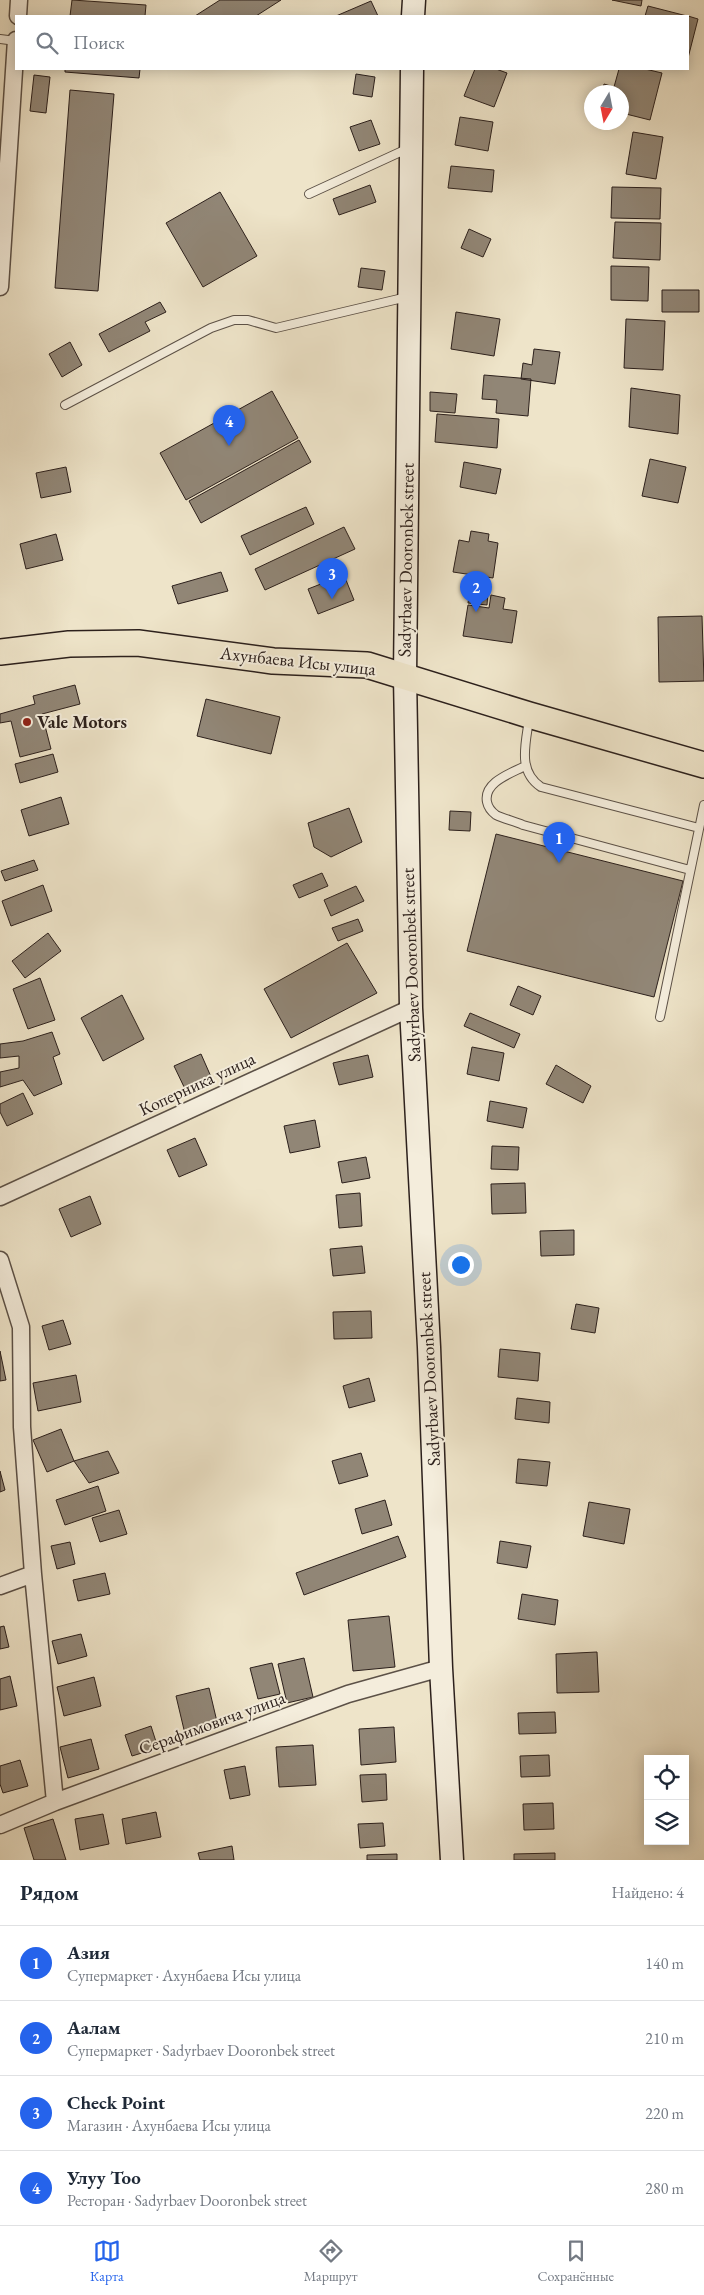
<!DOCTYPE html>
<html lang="ru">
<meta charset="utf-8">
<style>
:root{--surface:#fff;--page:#f2f2f3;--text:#1f2937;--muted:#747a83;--line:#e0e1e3;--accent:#2563eb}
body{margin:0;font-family:"EB Garamond",serif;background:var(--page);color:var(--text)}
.controls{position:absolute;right:15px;bottom:15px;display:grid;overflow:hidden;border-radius:0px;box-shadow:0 2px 12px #0003}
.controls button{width:45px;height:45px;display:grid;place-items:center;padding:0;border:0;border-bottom:1px solid var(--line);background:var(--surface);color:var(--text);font:25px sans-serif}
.compass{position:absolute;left:584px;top:85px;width:45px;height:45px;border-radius:50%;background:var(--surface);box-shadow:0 2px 12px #0003;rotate:190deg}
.you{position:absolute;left:460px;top:1264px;width:18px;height:18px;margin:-12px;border:4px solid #fff;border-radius:50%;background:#1a73e8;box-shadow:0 0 0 8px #1a73e833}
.badge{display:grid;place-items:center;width:32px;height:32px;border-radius:50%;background:var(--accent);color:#fff;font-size:16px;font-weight:700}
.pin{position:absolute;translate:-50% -41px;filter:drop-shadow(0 1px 2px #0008)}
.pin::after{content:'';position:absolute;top:26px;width:18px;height:15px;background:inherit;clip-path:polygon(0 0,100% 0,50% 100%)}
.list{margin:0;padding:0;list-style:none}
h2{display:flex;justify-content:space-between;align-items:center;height:65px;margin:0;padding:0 20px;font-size:21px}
h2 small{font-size:16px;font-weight:400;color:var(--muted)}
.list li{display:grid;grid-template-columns:32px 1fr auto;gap:15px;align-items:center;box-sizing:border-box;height:75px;padding:0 20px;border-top:1px solid var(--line)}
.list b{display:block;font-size:19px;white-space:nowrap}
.list p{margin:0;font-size:16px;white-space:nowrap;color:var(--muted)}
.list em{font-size:16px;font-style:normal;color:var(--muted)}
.icon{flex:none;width:28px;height:28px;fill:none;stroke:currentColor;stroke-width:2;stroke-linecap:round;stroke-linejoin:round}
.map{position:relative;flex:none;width:704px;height:1860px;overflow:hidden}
.search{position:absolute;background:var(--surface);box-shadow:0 2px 12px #0003;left:15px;right:15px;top:15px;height:55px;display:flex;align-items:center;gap:12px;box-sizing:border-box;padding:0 18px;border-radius:0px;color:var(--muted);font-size:19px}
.sheet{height:365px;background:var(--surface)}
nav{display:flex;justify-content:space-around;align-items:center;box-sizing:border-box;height:70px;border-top:1px solid var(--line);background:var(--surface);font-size:14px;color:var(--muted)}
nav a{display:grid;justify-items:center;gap:2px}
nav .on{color:var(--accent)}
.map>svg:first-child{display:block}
.building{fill:#918676;stroke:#2c201c}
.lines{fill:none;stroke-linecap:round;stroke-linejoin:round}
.service-casing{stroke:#5c5147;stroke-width:10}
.minor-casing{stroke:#5c5147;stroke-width:19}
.secondary-casing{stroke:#2c201c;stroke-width:25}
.primary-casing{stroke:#2c201c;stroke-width:28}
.service{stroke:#f4eddc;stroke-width:8}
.minor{stroke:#f4eddc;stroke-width:16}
.secondary{stroke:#f4eddc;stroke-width:22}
.primary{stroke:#eee4c9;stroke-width:25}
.poi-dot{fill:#8f2418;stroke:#f4eddc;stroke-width:2}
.labels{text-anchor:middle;stroke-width:4;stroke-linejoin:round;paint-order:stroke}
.street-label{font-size:18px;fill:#2c201c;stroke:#f4eddc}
.poi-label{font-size:18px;font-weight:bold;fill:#2c201c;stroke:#f4eddc;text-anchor:start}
</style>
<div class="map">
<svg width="704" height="1860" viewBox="0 0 704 1860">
<rect width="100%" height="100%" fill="#eee4c9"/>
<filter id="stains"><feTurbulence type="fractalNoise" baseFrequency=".004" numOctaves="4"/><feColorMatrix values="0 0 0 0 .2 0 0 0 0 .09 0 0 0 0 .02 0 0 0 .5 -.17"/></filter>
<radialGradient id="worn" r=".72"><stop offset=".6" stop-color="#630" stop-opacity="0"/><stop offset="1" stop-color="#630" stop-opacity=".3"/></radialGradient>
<path class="building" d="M72,0L146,5L145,16H70Z
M220,0H281L256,16H195Z
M612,0H642L641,6Z
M371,1L378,16H336Z
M648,6L687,16H645Z
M688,16L698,19L688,58Z
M65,69H140L139,78L65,72Z
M475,69H496L507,73L494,107L464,96Z
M619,69H645L662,73L650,120L622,113V92H602L604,84L614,87Z
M356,74L375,77L372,97L353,94Z
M34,75L50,77L46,113L30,111Z
M70,90L114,94L98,291L55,288Z
M460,117L493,122L488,151L455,145Z
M371,120L380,144L359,151L350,127Z
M633,132L663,137L656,179L626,174Z
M451,166L494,170L492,192L448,188Z
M370,185L376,202L339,215L333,199Z
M612,187L661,188L660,219L611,218Z
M220,192L257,256L203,287L166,223Z
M615,222L661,223L660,260L613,258Z
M469,229L491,239L483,257L461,248Z
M611,266L649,267L648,301L611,300Z
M361,268L385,271L382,290L358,287Z
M662,290H699V312H662Z
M160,302L166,312L145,322L150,331L109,352L99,334Z
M456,312L500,319L494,356L451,349Z
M626,319L665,321L663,370L624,368Z
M70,342L82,365L62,377L49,354Z
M534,349L560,352L555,384L521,379L523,363L532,365Z
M484,375L531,379L528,416L496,413L497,400L482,399Z
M631,388L680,395L678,434L629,427Z
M272,391L298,438L186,500L160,453Z
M430,392L457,394L455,413L430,411Z
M437,414L499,419L497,448L435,442Z
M299,440L311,462L201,523L189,501Z
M650,459L686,467L678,503L642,496Z
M464,462L501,469L496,494L460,487Z
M66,467L71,492L41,498L36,473Z
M306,507L314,524L250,555L241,536Z
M344,527L355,549L265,590L255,569Z
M471,531L489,534L488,541L498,543L493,578L453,572L459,540L469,542Z
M56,534L63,560L26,569L20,544Z
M221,572L228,591L178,604L172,586Z
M344,575L354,600L318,614L308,589Z
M470,589L488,592L487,605L468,603Z
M491,595L505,598L503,609L517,611L512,643L463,636L468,605L489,608Z
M702,616L704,681L659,682L658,617Z
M75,685L80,704L42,714L51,749L20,757L11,721L0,723V714L35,704L33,696Z
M206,699L280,717L271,754L197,736Z
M53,754L58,772L20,783L15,764Z
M61,797L69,824L29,836L21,810Z
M349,808L362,842L331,857L314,847L308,823Z
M450,811L471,812L470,831L449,830Z
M496,834L683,881L654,997L467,951Z
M34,860L38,870L5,881L1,871Z
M322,873L328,886L299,898L293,885Z
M43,885L52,911L11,926L2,901Z
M356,886L364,901L331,916L324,900Z
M358,919L363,931L338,941L332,928Z
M48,933L61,951L25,978L12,961Z
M347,943L377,993L291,1038L264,989Z
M40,978L55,1020L28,1029L13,989Z
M518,986L541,996L533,1015L510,1005Z
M122,995L144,1039L103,1061L81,1018Z
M470,1013L520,1034L514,1048L464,1026Z
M52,1032L60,1054L53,1057L62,1084L34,1096L23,1080L0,1087V1072L19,1068V1056L0,1058V1044L23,1041Z
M472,1047L504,1053L499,1081L467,1074Z
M201,1054L212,1079L186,1091L174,1066Z
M368,1055L373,1077L339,1085L333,1063Z
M556,1065L591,1086L583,1103L546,1084Z
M23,1093L33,1114L7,1126L0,1112V1104Z
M490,1101L527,1108L523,1128L487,1121Z
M315,1120L320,1147L290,1153L284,1126Z
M195,1138L207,1165L179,1177L167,1150Z
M492,1146L519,1147L518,1170L491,1169Z
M366,1157L370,1178L342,1183L338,1162Z
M525,1183L526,1213L492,1214L491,1184Z
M360,1193L362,1226L339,1228L336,1195Z
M90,1196L101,1224L71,1237L59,1209Z
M574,1230V1255L541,1256L540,1231Z
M362,1246L365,1273L333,1276L330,1249Z
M576,1304L599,1308L595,1333L571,1329Z
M371,1311L372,1338L334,1339L333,1312Z
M63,1320L71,1344L49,1350L42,1326Z
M500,1349L540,1353L538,1381L498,1377Z
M0,1351L6,1380L0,1381Z
M76,1375L81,1402L38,1411L33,1383Z
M369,1378L375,1401L349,1408L343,1386Z
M517,1398L550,1402L549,1423L515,1419Z
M61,1429L74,1461L47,1472L33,1440Z
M108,1451L119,1473L89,1483L74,1461Z
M361,1453L368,1476L339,1484L332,1461Z
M518,1459L550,1462L547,1486L516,1483Z
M0,1471L5,1490L0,1492Z
M98,1486L106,1511L65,1525L56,1500Z
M385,1500L392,1525L362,1534L355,1509Z
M589,1502L630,1509L624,1544L583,1536Z
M119,1510L127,1534L100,1542L92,1518Z
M398,1536L406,1557L304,1595L296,1573Z
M500,1541L531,1546L527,1568L497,1563Z
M70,1542L75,1564L57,1569L51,1546Z
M105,1573L110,1594L78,1601L73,1580Z
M522,1594L558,1600L555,1625L518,1619Z
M389,1616L395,1667L353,1671L348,1620Z
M4,1626L9,1647L0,1649V1627Z
M81,1634L87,1656L58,1664L52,1641Z
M597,1652L599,1692L557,1693L556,1654Z
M304,1658L313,1697L287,1703L278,1664Z
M272,1663L280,1694L258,1699L250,1668Z
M10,1676L17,1706L0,1710V1679Z
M94,1677L101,1706L64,1716L57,1687Z
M209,1688L218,1726L185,1734L176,1696Z
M555,1712L556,1733L519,1734L518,1713Z
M151,1726L158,1748L132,1756L125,1735Z
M394,1727L396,1762L361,1765L359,1729Z
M91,1739L99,1769L68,1778L60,1747Z
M313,1745L316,1785L279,1787L276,1747Z
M549,1755L550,1776L521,1777L520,1756Z
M20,1760L28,1786L3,1793L0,1784V1766Z
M245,1766L250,1795L230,1799L224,1770Z
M386,1774L387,1800L362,1802L360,1775Z
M553,1803L554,1829L524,1830L523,1804Z
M156,1812L161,1837L126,1844L122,1819Z
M103,1814L109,1844L80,1850L75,1819Z
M53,1819L66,1860H34L24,1828Z
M383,1823L385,1846L360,1848L358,1824Z
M232,1846L234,1860H200L198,1853Z
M555,1853V1860H514V1854Z
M397,1854V1860H367V1855Z"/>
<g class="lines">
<g class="service-casing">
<path id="service" d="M0,39L16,41
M309,194L409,148
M65,405L211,328L234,320H248L276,328L407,297
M529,719C526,743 517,771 541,787L699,828
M525,766C512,773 483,782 487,802C488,807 492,812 496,815C504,819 514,821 523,825L690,870
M660,1017L704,805"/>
</g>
<g class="minor-casing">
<path id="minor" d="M18,16L19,0
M0,287L16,40
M0,1197L411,1008
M0,1260L21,1327L22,1427L33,1574L55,1802
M0,1586L33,1574
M0,1825L55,1802L348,1694L441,1668"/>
</g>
<g class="secondary-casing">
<path id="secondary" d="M413,16L414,0
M412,69L405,676L411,1008L429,1347L441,1668L452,1860"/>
</g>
<g class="primary-casing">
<path id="primary" d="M0,652L69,644L138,643L273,661L367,665L529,715L704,765"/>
</g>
<use href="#service" class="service"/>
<use href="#minor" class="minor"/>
<use href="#secondary" class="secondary"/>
<use href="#primary" class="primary"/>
</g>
<circle class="poi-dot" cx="27" cy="722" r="5"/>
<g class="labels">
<g class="street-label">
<text transform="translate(406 560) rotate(-89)" y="6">Sadyrbaev Dooronbek street</text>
<text transform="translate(298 661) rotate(6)" y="6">Ахунбаева Исы улица</text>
<text transform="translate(411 965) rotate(-92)" y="6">Sadyrbaev Dooronbek street</text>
<text transform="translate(197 1084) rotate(-25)" y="6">Коперника улица</text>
<text transform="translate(429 1369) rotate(-93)" y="6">Sadyrbaev Dooronbek street</text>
<text transform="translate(212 1723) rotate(-20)" y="6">Серафимовича улица</text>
</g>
<g class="poi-label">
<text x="37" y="728">Vale Motors</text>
</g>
</g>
<rect width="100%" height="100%" filter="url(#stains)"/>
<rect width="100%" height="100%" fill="url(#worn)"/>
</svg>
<div class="controls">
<button><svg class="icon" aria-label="locate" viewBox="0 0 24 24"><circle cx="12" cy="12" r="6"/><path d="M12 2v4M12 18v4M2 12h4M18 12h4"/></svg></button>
<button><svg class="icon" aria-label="layers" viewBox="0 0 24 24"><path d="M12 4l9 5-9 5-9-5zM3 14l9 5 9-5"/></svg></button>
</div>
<svg class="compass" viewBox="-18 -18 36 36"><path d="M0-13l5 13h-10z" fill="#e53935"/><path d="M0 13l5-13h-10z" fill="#747a83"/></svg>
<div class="you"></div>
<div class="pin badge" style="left:559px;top:863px">1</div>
<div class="pin badge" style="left:476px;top:612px">2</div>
<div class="pin badge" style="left:332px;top:599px">3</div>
<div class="pin badge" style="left:229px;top:446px">4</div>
<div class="search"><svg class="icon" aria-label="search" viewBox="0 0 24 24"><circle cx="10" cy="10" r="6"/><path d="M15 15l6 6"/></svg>Поиск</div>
</div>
<section class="sheet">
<h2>Рядом<small>Найдено: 4</small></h2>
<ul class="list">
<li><span class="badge">1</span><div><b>Азия</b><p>Супермаркет · Ахунбаева Исы улица</p></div><em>140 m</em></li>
<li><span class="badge">2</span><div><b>Аалам</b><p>Супермаркет · Sadyrbaev Dooronbek street</p></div><em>210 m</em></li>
<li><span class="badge">3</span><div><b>Check Point</b><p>Магазин · Ахунбаева Исы улица</p></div><em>220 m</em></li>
<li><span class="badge">4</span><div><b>Улуу Тоо</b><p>Ресторан · Sadyrbaev Dooronbek street</p></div><em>280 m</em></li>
</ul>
</section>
<nav>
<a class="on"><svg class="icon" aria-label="map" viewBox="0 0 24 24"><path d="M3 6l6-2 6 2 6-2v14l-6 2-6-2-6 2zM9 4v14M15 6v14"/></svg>Карта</a>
<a><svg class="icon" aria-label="directions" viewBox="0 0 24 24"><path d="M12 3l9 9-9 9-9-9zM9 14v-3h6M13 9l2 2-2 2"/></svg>Маршрут</a>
<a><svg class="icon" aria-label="saved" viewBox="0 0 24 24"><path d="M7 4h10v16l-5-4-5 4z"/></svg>Сохранённые</a>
</nav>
